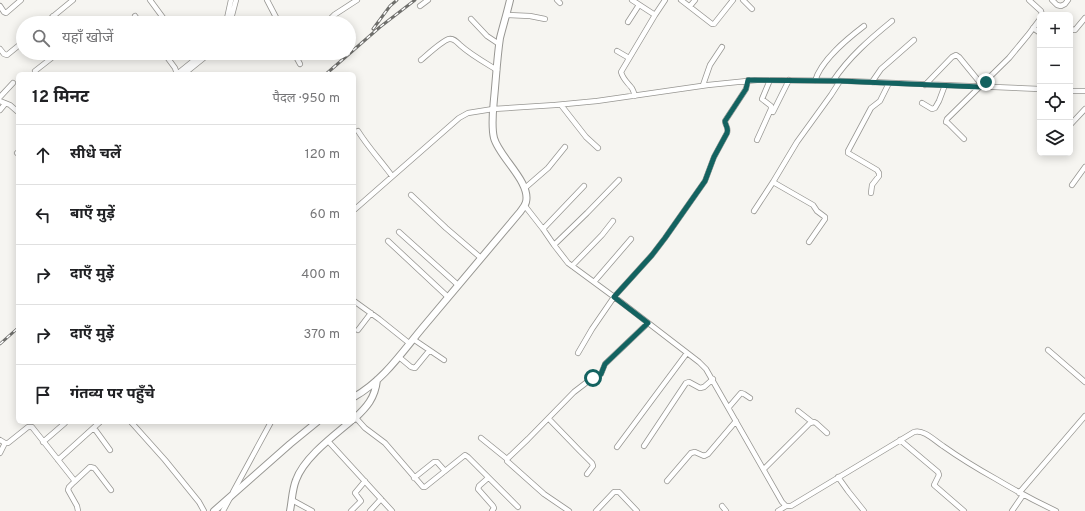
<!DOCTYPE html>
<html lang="hi">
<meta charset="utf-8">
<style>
:root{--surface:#fff;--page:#f6f6f6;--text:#202124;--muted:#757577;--line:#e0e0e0}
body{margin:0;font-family:Overpass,"Noto Sans Devanagari",sans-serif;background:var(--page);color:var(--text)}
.controls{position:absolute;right:12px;top:12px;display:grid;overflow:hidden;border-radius:6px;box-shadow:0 2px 10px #0003}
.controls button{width:36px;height:36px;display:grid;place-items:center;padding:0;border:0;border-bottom:1px solid var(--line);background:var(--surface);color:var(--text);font:20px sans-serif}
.stop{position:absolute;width:12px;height:12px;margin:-9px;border:3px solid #136260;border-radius:50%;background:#fff}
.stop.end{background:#136260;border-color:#fff;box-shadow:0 1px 4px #0008}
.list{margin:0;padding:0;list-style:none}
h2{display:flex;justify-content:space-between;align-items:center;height:52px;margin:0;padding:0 16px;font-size:17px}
h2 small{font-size:13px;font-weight:400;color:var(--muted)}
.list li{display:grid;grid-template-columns:26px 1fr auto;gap:12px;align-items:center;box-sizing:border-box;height:60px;padding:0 16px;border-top:1px solid var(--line)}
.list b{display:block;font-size:15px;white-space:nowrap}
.list em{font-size:13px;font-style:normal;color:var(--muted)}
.icon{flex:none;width:22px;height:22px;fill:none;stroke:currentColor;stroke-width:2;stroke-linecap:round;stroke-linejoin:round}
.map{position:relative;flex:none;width:1085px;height:511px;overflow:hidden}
.search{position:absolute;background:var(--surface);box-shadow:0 2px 10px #0003;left:16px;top:16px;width:340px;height:44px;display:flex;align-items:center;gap:10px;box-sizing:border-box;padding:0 14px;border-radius:22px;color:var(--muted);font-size:15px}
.panel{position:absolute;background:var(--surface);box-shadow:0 2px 10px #0003;left:16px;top:72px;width:340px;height:352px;border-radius:6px}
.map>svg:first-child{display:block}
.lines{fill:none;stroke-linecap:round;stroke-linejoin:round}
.minor-casing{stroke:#979692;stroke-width:6}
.tertiary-casing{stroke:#979692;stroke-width:8}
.minor{stroke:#fff;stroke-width:4.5}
.tertiary{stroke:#fff;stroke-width:6}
.rail-casing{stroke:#6f6f6c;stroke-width:3}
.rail{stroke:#fff;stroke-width:1.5;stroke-dasharray:4.5;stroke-linecap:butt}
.route{stroke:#136260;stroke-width:5}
</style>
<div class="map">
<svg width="1085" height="511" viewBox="0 0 1085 511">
<rect width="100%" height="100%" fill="#f6f5f1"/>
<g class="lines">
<g class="minor-casing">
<path id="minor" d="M150,0L167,23
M267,0L279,23
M557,0L560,3
M632,0L655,15
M681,0L712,24H714L733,0
M743,0L752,9
M1029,0L1041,11L1042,15
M1052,0L1057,5L1061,6L1065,4L1068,0
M0,6L4,12L6,13L21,0
M420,6L428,0
M690,6L695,0
M506,15L530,16L545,19
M53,16L59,23
M135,16L140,23
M471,19L487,36L499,44
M628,22L639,5
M45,23L73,0
M190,23L194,21L197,23
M226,23L231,0
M230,23L236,0
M326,23L334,15L357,0
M1033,28L1040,33
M1070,29L1075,30L1085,18
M0,49L4,54L7,55L23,42
M617,51L629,58
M164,53L175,68L177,74
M294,53L300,64
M421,60C427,55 443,40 449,39C454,38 457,42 460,45C471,55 484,62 497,70
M35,71L58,53
M177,74L203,53
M184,74L210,53
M815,81C821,60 847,39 864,26
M833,81C849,57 870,39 892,21
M872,82L881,69L914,40
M703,85L710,65L722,47
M925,85L952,57L956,55L959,57L982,85
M1070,91H1085
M635,96C634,93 633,89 631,87C627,82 623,79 621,72L655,15L665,0
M0,97L13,83
M0,101L10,105L18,112
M922,103L932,109L935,108L939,101L945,85
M561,105L586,137L598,148
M0,110L5,104
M773,112L789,80
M1070,125L1085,109
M358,131C368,147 381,161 392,176
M964,139L948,123L946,122L947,119L1009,58L1028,35L1040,19
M757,140L771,109V106L762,99L770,80
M17,153L18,154
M773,182L813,205L817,211L825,217V219L809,242
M1072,185L1085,167
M525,188L548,168L565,147
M871,193L872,185L879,176V173L877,170L848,153V151L871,108L880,101L889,83
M411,195L446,228L481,258
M525,206L543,229L554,245L568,263L621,302L699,362L706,369L782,502L786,506H791L914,432C924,429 935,441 943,446C960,458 978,469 996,479C1016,491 1035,501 1056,511
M354,210L459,118L468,113L493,109L555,105L597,101L708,85L757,80L847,81L1040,89
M754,211L773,182L797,142L831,95L840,81
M543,229L584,186
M399,232L458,285
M388,241L448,297
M554,245L587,213L619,180
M572,266L602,235L613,221
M594,282L631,239
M354,301L379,319L409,343
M358,330L371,313
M413,339L444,360
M1048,350L1085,382
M578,353L592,329L614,297L652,255L665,238L705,181L714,157L727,133C729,128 725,125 725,121L746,89L748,80
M399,357L411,367L415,368L429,351
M729,407L741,393L744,394L750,398
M798,411L812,422
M356,418L365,428L385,443L423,487H425L465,455L468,457L518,507
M549,419L579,450L592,463L593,466L587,474
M131,422L165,460L199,502L204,511
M94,428L110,450
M481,438L507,459
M0,440L5,443H8L28,427H32L74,480V482L69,487L68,490L77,506L78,511
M900,440L938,472L939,475L934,485L964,511
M328,441L392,511
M43,442L65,423
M644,446L686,383L689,382L700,388L704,387L713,379
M617,447L687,353
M0,453L5,443
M58,460L100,422
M764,469L810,423L814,422L816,423L827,433
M838,477L848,491L864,511
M414,478L434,462H437L445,471
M488,478L479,486L478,489L493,506L494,508L492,511
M667,481L691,453L695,452L704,456L708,454L736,421
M74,482L90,467L94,468L95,469L111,490
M233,492L271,422
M1019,493L1085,416
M292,500L312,511
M722,506L726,511
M223,511L230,498
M351,511L361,501L355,493L365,481
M370,511L381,499
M569,511L544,494L507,461V459L528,439L574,392L591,379L601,374L605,364L648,323
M596,511L614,492H619L637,511
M778,511L786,506
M1012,511L1023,495"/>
</g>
<g class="tertiary-casing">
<path id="tertiary" d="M354,397C384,380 402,352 424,326C456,288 488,250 520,212C522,209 525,206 526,202C531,182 499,157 494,138C491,126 493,111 494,99C496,79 497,58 500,38C503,26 507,13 510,0
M354,419C367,407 375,398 377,380
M214,511L290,444L317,422
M290,511C292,501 292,490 296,480C304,458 332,437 350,422"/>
</g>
<use href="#minor" class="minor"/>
<use href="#tertiary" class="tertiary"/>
<g class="rail-casing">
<path id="rail" d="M373,29L390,6L397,0
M326,74L380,27L415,0
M0,344L18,328"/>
</g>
<use href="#rail" class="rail"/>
</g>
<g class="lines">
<path class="route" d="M593,378L601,374L605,364L648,323L614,297L652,255L665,238L705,181L714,157L727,133C729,128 725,125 725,121L746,89L748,80L840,81L981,87L986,82"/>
</g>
</svg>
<div class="controls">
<button>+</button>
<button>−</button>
<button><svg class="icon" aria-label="locate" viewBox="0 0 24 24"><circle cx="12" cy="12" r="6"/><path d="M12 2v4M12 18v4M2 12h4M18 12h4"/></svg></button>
<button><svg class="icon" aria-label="layers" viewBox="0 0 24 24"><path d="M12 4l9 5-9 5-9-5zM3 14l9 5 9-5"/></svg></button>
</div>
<div class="stop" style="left:593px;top:378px"></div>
<div class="stop end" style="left:986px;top:82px"></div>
<div class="search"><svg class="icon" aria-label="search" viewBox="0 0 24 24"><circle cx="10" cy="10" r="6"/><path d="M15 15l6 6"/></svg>यहाँ खोजें</div>
<section class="panel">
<h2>12 मिनट<small>पैदल · 950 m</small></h2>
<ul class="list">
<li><svg class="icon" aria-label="ahead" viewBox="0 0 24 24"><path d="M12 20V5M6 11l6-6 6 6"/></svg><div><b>सीधे चलें</b></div><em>120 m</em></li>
<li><svg class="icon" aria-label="left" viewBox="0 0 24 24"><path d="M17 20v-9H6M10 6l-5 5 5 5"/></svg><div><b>बाएँ मुड़ें</b></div><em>60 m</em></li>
<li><svg class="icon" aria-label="right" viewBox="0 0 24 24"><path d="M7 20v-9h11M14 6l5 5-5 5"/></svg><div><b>दाएँ मुड़ें</b></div><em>400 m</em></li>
<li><svg class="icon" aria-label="right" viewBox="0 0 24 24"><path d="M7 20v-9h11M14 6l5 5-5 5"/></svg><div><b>दाएँ मुड़ें</b></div><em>370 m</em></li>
<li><svg class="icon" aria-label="arrive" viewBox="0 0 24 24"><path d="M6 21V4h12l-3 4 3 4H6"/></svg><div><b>गंतव्य पर पहुँचे</b></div></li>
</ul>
</section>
</div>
